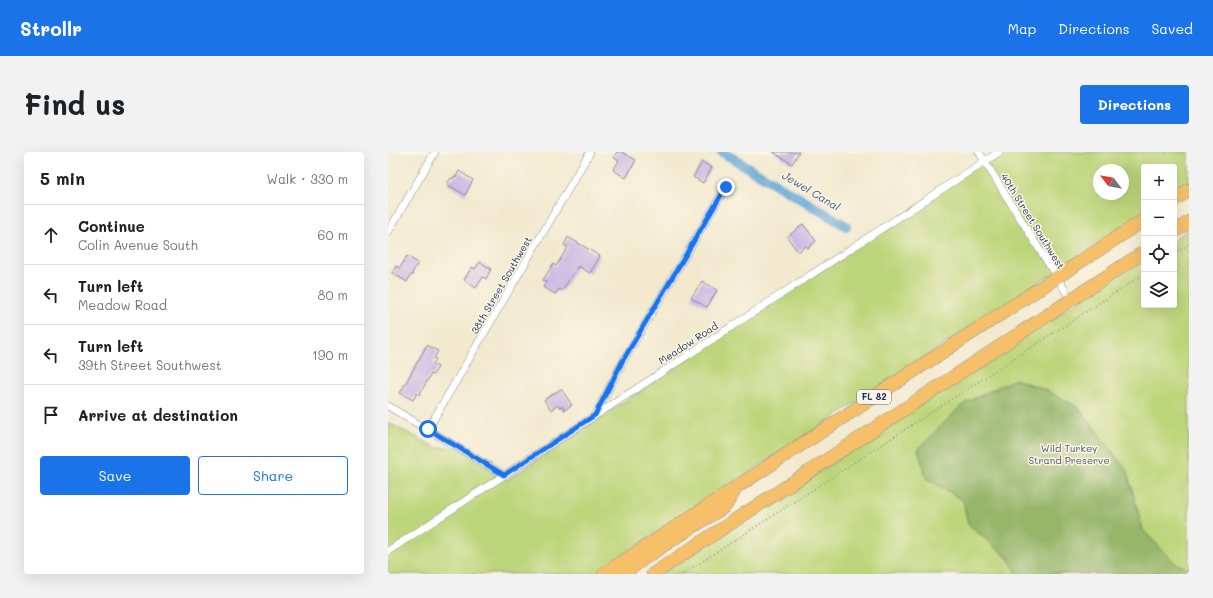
<!DOCTYPE html>
<meta charset="utf-8">
<style>
:root{--surface:#fff;--page:#f2f2f2;--text:#202124;--muted:#757577;--line:#e0e0e0;--accent:#1a73e8}
body{margin:0;font-family:Mali,sans-serif;background:var(--page);color:var(--text)}
.controls{position:absolute;right:12px;top:12px;display:grid;overflow:hidden;border-radius:4px;box-shadow:0 4px 16px #0002}
.controls button{width:36px;height:36px;display:grid;place-items:center;padding:0;border:0;border-bottom:1px solid var(--line);background:var(--surface);color:var(--text);font:20px sans-serif}
.compass{position:absolute;left:705px;top:12px;width:36px;height:36px;border-radius:50%;background:var(--surface);box-shadow:0 4px 16px #0002;rotate:301deg}
.stop{position:absolute;width:12px;height:12px;margin:-9px;border:3px solid #1a73e8;border-radius:50%;background:#fff}
.stop.end{background:#1a73e8;border-color:#fff;box-shadow:0 1px 4px #0008}
.list{margin:0;padding:0;list-style:none}
h2{display:flex;justify-content:space-between;align-items:center;height:52px;margin:0;padding:0 16px;font-size:17px}
h2 small{font-size:13px;font-weight:400;color:var(--muted)}
.list li{display:grid;grid-template-columns:26px 1fr auto;gap:12px;align-items:center;box-sizing:border-box;height:60px;padding:0 16px;border-top:1px solid var(--line)}
.list b{display:block;font-size:15px;white-space:nowrap}
.list p{margin:0;font-size:13px;white-space:nowrap;color:var(--muted)}
.list em{font-size:13px;font-style:normal;color:var(--muted)}
.actions{display:flex;gap:8px;padding:12px 16px}
.actions a{flex:1;padding:9px 0;border:1px solid var(--accent);border-radius:4px;text-align:center;font-size:14px;color:var(--accent)}
.actions .main{background:var(--accent);color:#fff}
.icon{flex:none;width:22px;height:22px;fill:none;stroke:currentColor;stroke-width:2;stroke-linecap:round;stroke-linejoin:round}
.map{position:relative;flex:none;width:801px;height:422px;overflow:hidden;border-radius:4px}
header{display:flex;align-items:center;gap:24px;box-sizing:border-box;height:56px;padding:0 20px;background:var(--accent);color:#fff}
header strong{font-size:19px}
nav{display:flex;gap:22px;margin-inline-start:auto;font-size:14px}
.intro{display:flex;align-items:center;justify-content:space-between;box-sizing:border-box;height:96px;padding:0 24px}
h1{margin:0;font-size:28px}
.button{padding:10px 18px;border-radius:4px;background:var(--accent);color:#fff;font-size:14px;font-weight:700}
main{display:flex;gap:24px;padding:0 24px}
aside{flex:1;background:var(--surface);border-radius:4px;box-shadow:0 4px 16px #0002}
.map>svg:first-child{display:block}
.green{fill:#bdd57a;stroke:#6c826c;fill-rule:evenodd}
.forest{fill:#96b66a;stroke:#587264}
.lines{fill:none;stroke-linecap:round;stroke-linejoin:round}
.canal{stroke:#5fa4d4;stroke-width:10}
.building{fill:#cdb9e4}
.street-casing{stroke:#868c96;stroke-width:8}
.highway-casing{stroke:#868c96;stroke-width:14}
.path{stroke:#868c96;stroke-width:1.5;stroke-dasharray:1 3;stroke-linecap:butt}
.street{stroke:#fff;stroke-width:7}
.highway{stroke:#f6c06b;stroke-width:13}
.route{stroke:#1a73e8;stroke-width:5}
.labels{text-anchor:middle;stroke-width:3;stroke-linejoin:round;paint-order:stroke}
.shield{fill:#fcf5e5;stroke:#5e6a86;stroke-width:1}
.shield-label{font-size:9px;font-weight:bold;fill:#1b2f5e}
.street-label{font-size:10px;fill:#1b2f5e;stroke:#fcf5e5}
.park-label{font-size:10px;fill:#445865;stroke:#fcf5e5}
.water-label{font-size:11px;font-style:italic;fill:#335887;stroke:#fcf5e5}
</style>
<header>
<strong>Strollr</strong>
<nav><a>Map</a><a>Directions</a><a>Saved</a></nav>
</header>
<div class="intro"><h1>Find us</h1><a class="button">Directions</a></div>
<main>
<aside>
<h2>5 min<small>Walk · 330 m</small></h2>
<ul class="list">
<li><svg class="icon" aria-label="ahead" viewBox="0 0 24 24"><path d="M12 20V5M6 11l6-6 6 6"/></svg><div><b>Continue</b><p>Colin Avenue South</p></div><em>60 m</em></li>
<li><svg class="icon" aria-label="left" viewBox="0 0 24 24"><path d="M17 20v-9H6M10 6l-5 5 5 5"/></svg><div><b>Turn left</b><p>Meadow Road</p></div><em>80 m</em></li>
<li><svg class="icon" aria-label="left" viewBox="0 0 24 24"><path d="M17 20v-9H6M10 6l-5 5 5 5"/></svg><div><b>Turn left</b><p>39th Street Southwest</p></div><em>190 m</em></li>
<li><svg class="icon" aria-label="arrive" viewBox="0 0 24 24"><path d="M6 21V4h12l-3 4 3 4H6"/></svg><div><b>Arrive at destination</b></div></li>
</ul>
<div class="actions"><a class="main">Save</a><a>Share</a></div>
</aside>
<div class="map">
<svg width="801" height="422" viewBox="0 0 801 422">
<rect width="100%" height="100%" fill="#fcf5e5"/>
<filter id="ink" filterUnits="userSpaceOnUse"><feTurbulence type="fractalNoise" baseFrequency=".025" numOctaves="2"/><feDisplacementMap in="SourceGraphic" scale="8" xChannelSelector="R" yChannelSelector="G"/><feConvolveMatrix kernelMatrix="1 2 1 2 8 2 1 2 1" color-interpolation-filters="sRGB"/></filter>
<filter id="wash" filterUnits="userSpaceOnUse"><feTurbulence type="fractalNoise" baseFrequency=".012" numOctaves="4" result="noise"/><feDisplacementMap in="SourceGraphic" scale="16" xChannelSelector="R" yChannelSelector="G"/><feGaussianBlur stdDeviation="0.9" result="paint"/><feColorMatrix in="noise" values="0 0 0 0 0 0 0 0 0 0 0 0 0 0 0 0 0 1.4 0 .05"/><feComposite in="paint" operator="in"/></filter>
<g filter="url(#wash)">
<rect width="100%" height="100%" fill="#f2e9cf"/>
<path class="green" d="M609,0H801V32L786,42V15H756V61L350,328L348,327L346,330L207,422H0V271L43,293L47,294L48,296L69,295L119,328ZM711,18H735V42H711Z
M801,77V422H274L756,106V153H786V87Z"/>
<path class="forest" d="M627,227L658,238L691,256L739,319L755,378L787,411L801,417V422H630L620,406L580,372L575,348L538,326L530,297L575,252Z"/>
<g class="lines">
<path class="canal" d="M334,0L458,74"/>
</g>
<g id="blocks">
<path class="building" d="M229,0H234L248,8L238,26L225,18L231,9L225,5Z
M385,0H411L404,12Z
M314,10L324,16L315,31L305,25Z
M71,19L85,28L77,43L59,32L63,26L65,27L66,24L68,25Z
M415,72L428,89L420,96L418,94L410,100L399,85Z
M180,85L212,104L202,121L190,114L174,139L171,137L167,142L155,135L158,130L155,128L165,112L168,114L180,95L176,93Z
M19,104L30,111L24,121L25,123L22,124L19,130L4,121L8,114L12,116Z
M92,110L103,117L98,127L95,125L88,136L76,128L84,115L87,117Z
M314,129L329,138L319,155L303,146Z
M39,193L50,199L46,206L48,207L45,212L50,215L45,223L43,222L31,243L29,241L25,248L12,241Z
M173,237L184,253L176,258L174,254L172,256L170,253L163,258L156,248Z"/>
</g>
</g>
<g filter="url(#ink)">
<use href="#blocks" fill-opacity="0" stroke="#868c96" stroke-width="1"/>
<g class="lines">
<g class="street-casing">
<path id="street" d="M591,0L683,148
M0,80L47,0
M0,254L116,323
M207,263L234,211L338,35
M40,277L202,0
M0,399L611,0"/>
</g>
<g class="highway-casing">
<path id="highway" d="M786,48L801,38
M786,80L801,70
M216,422L756,68
M235,422L262,402L337,354L347,338
M265,422L756,100"/>
</g>
<path class="path" d="M786,102L801,92
M295,422L756,122"/>
<use href="#street" class="street"/>
<use href="#highway" class="highway"/>
</g>
</g>
<g class="lines" filter="url(#ink)">
<path class="route" d="M40,277L116,323L207,263L234,210L338,35"/>
</g>
<g class="labels">
<rect class="shield" x="469" y="238" width="34" height="14" rx="3"/>
<g class="shield-label">
<text x="486" y="248">FL 82</text>
</g>
<g class="street-label">
<text transform="translate(645 69) rotate(58)" y="4">40th Street Southwest</text>
<text transform="translate(113 133) rotate(-60)" y="4">38th Street Southwest</text>
<text transform="translate(300 191) rotate(-33)" y="4">Meadow Road</text>
</g>
<g class="park-label">
<text x="681" y="300">Wild Turkey<tspan x="681" dy="12">Strand Preserve</tspan></text>
</g>
<g class="water-label">
<text transform="translate(423 39) rotate(31)" y="4">Jewel Canal</text>
</g>
</g>
</svg>
<div class="controls">
<button>+</button>
<button>−</button>
<button><svg class="icon" aria-label="locate" viewBox="0 0 24 24"><circle cx="12" cy="12" r="6"/><path d="M12 2v4M12 18v4M2 12h4M18 12h4"/></svg></button>
<button><svg class="icon" aria-label="layers" viewBox="0 0 24 24"><path d="M12 4l9 5-9 5-9-5zM3 14l9 5 9-5"/></svg></button>
</div>
<svg class="compass" viewBox="-18 -18 36 36"><path d="M0-13l5 13h-10z" fill="#e53935"/><path d="M0 13l5-13h-10z" fill="#757577"/></svg>
<div class="stop" style="left:40px;top:277px"></div>
<div class="stop end" style="left:338px;top:35px"></div>
</div>
</main>
